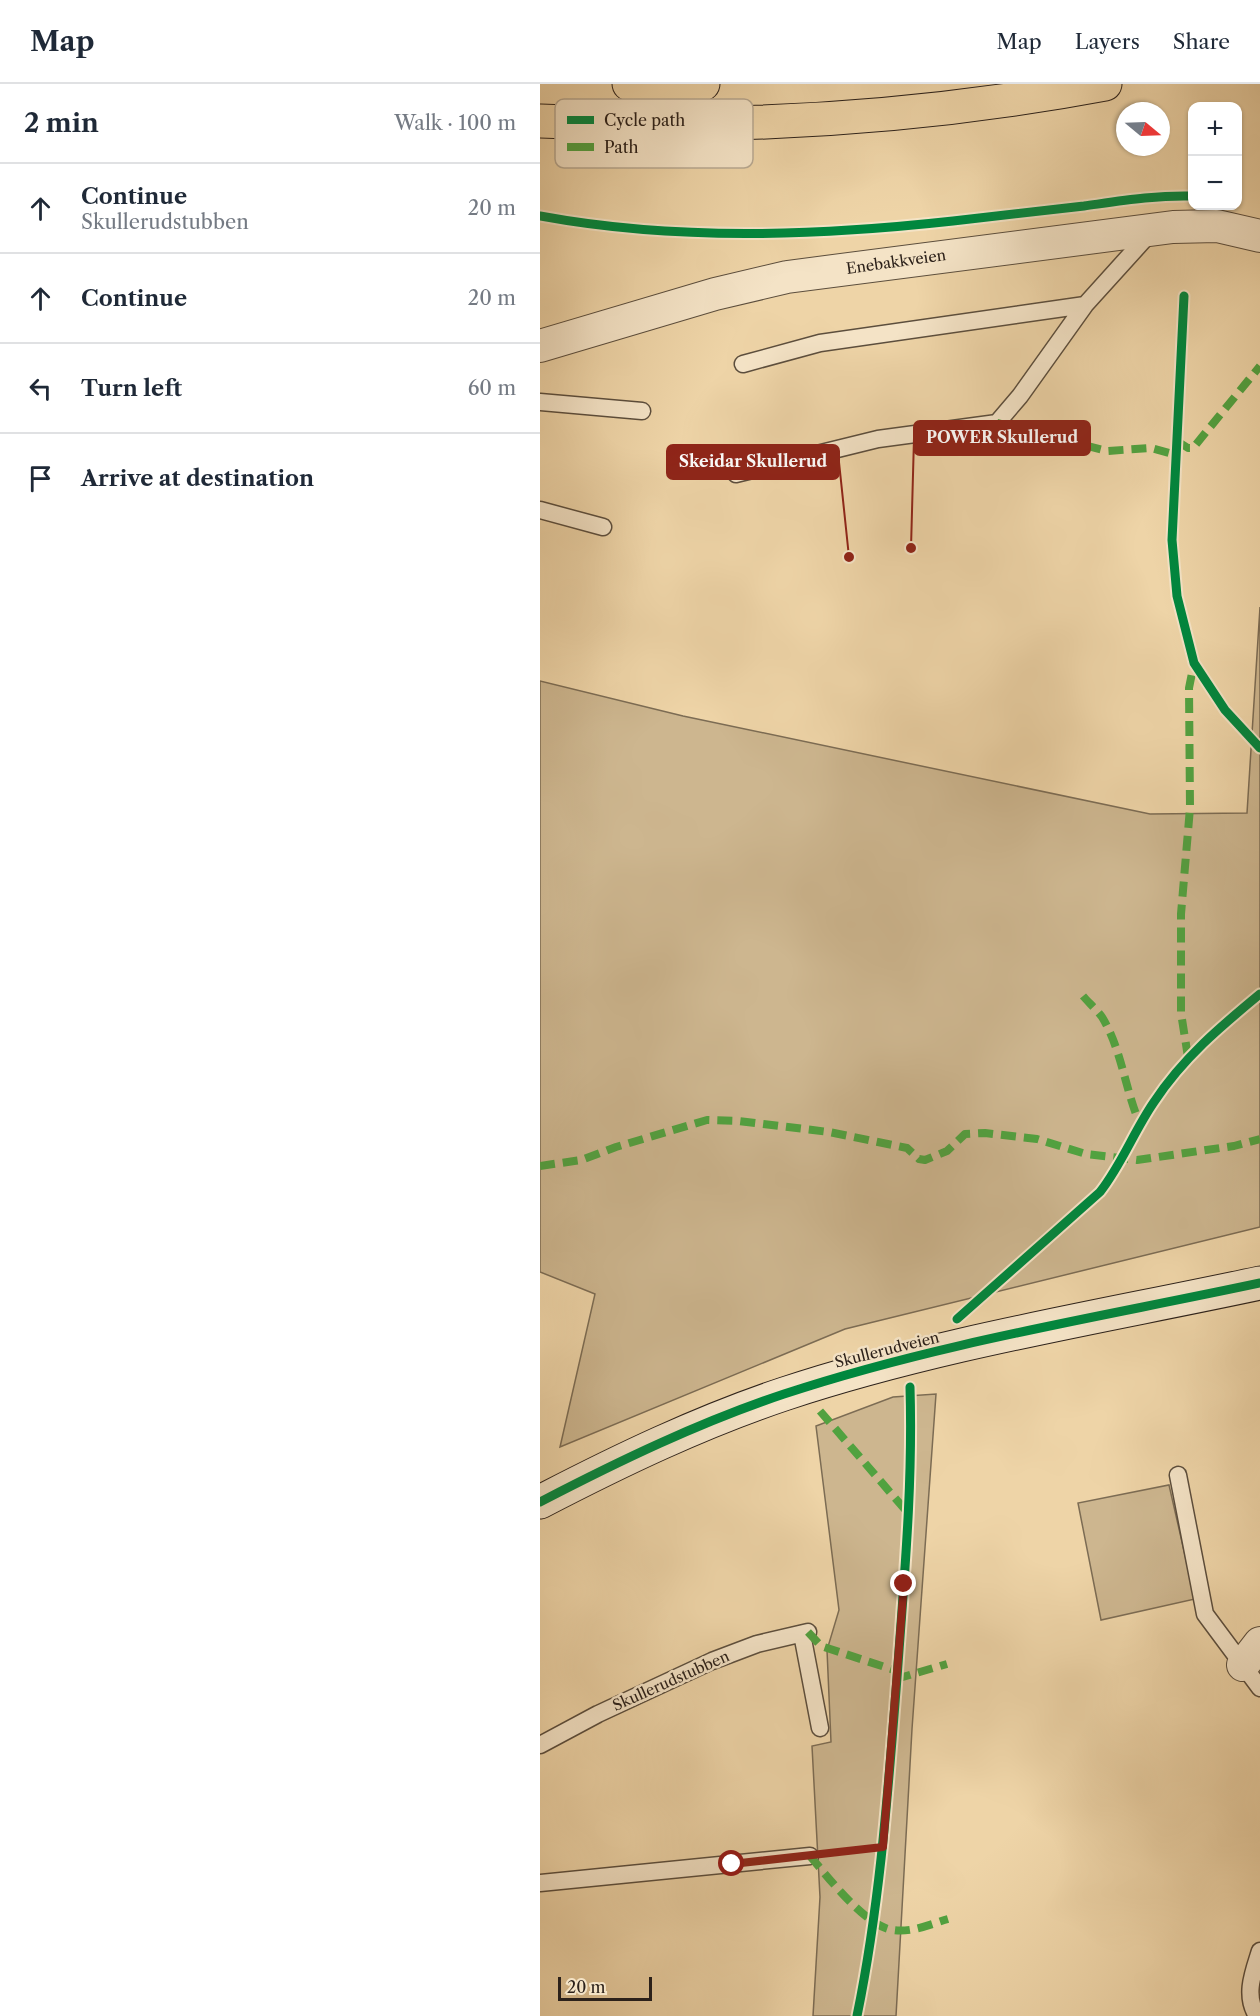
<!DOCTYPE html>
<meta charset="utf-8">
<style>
:root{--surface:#fff;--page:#f6f6f7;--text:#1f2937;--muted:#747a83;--line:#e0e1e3}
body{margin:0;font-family:"Libre Caslon Text",serif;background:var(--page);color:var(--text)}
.controls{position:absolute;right:18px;top:18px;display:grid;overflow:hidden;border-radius:12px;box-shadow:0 2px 4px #0004}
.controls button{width:54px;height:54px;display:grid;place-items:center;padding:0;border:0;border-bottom:2px solid var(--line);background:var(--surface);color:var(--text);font:30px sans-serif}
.compass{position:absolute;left:576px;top:18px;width:54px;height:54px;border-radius:50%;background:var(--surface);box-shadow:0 2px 4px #0004;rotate:109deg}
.scale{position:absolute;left:18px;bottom:15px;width:94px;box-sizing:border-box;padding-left:6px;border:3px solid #2c211a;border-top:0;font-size:16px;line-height:21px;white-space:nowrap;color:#2c211a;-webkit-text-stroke:4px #f4e3c6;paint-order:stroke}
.stop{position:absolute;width:18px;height:18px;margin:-14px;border:4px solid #8f2418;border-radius:50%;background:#fff}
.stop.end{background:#8f2418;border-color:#fff;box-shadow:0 2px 6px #0008}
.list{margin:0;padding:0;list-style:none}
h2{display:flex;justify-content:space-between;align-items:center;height:78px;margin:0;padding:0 24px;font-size:26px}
h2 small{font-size:20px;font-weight:400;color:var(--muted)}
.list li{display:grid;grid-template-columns:39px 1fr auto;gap:18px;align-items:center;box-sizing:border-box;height:90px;padding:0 24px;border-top:2px solid var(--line)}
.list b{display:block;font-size:22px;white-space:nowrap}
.list p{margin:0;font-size:20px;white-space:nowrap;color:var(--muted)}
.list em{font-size:20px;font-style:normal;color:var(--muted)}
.icon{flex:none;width:33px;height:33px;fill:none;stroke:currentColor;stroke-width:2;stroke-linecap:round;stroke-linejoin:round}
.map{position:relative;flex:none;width:720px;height:1932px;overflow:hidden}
header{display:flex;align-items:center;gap:36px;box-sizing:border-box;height:84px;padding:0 30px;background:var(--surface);border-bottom:2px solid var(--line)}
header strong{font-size:28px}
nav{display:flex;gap:33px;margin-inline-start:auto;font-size:21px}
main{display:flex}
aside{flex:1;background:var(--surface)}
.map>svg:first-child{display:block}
.green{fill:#cdb68f;stroke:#7c6c54;stroke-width:1.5}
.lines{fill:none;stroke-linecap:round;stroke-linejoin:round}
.lane-casing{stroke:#5c4e3d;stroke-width:19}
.street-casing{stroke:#5c4e3d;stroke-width:34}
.secondary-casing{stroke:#2c211a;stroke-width:35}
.highway-casing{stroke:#2c211a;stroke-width:35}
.lane{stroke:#f4e3c6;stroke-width:16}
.street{stroke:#f4e3c6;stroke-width:32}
.secondary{stroke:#f4e3c6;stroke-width:33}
.highway{stroke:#eed4a7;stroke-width:33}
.quiet{stroke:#51a240;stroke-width:8;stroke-dasharray:15 8;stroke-linecap:butt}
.cycleway-casing{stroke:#f4e3c6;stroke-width:13}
.cycleway{stroke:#00873e;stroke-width:9}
.route{stroke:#8f2418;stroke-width:8}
.labels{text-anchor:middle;stroke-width:5;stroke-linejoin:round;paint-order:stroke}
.street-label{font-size:15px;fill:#2c211a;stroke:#f4e3c6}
.key{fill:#f4e3c6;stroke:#b8a992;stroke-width:1.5}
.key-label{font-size:16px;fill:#2c211a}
.leader{fill:none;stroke:#8f2418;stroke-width:2}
.callout-dot{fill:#8f2418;stroke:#f4e3c6;stroke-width:2}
.callout{fill:#8f2418;stroke:#8f2418;stroke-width:2}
.callout-label{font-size:16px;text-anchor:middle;font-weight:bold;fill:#fff}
</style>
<header>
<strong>Map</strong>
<nav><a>Map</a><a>Layers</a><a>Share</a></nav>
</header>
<main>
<aside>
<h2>2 min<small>Walk · 100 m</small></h2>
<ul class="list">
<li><svg class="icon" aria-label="ahead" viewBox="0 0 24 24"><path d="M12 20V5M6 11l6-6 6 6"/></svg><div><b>Continue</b><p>Skullerudstubben</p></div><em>20 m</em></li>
<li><svg class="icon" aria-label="ahead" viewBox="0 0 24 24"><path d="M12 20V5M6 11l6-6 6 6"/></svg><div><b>Continue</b></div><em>20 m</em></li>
<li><svg class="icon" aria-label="left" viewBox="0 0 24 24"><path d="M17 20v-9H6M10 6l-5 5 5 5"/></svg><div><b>Turn left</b></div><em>60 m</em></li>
<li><svg class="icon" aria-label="arrive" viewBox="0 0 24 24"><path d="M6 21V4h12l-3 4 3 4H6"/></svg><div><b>Arrive at destination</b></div></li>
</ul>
</aside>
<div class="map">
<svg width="720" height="1932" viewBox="0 0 720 1932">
<rect width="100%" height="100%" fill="#eed4a7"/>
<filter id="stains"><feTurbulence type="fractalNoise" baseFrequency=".00333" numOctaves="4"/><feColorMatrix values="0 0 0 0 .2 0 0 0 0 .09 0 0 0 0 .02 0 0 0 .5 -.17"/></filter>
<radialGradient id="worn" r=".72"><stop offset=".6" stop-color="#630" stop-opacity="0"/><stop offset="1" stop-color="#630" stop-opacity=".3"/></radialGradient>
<path class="green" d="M720,523V1143L305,1245L20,1363L55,1210L0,1188V597L143,632L610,730L707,729Z
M396,1310L372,1645L356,1932H273L280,1813L272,1662L291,1658L287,1566L299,1526L276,1342L353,1313Z
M629,1401L655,1515L561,1536L538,1419Z"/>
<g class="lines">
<g class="lane-casing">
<path id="lane" d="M203,280L280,259L545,221
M0,318L102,327
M196,390L338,355L457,339L480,312L545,221L611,148
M0,426L63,443
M638,1391L665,1530L720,1604
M262,1550L280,1644
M0,1661L58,1630L172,1577L217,1560L268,1548
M0,1799L270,1772
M717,1932C704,1911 713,1889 720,1867"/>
</g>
<g class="street-casing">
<path id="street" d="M0,262L175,210L247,193L633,143L677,142L720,152
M703,1581L720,1559"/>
</g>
<g class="secondary-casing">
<path id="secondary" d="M0,1418C79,1377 160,1338 244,1310C398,1259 561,1233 720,1199"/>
</g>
<g class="highway-casing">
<path id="highway" d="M89,0H163
M0,37C189,46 378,35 565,0"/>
</g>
<use href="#lane" class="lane"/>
<use href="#street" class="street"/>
<use href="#secondary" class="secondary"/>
<use href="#highway" class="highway"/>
<path class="quiet" d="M457,339L567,367L611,364L637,371
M637,357L648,364H653L720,282
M543,912C549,919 557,926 562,933C582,966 585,1006 600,1040
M648,973L641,929V830L650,724L649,604L654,579
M0,1082L41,1076L76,1063L167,1036L199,1037L289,1048L367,1064L379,1075L385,1076L407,1067L425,1050L445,1049L497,1055L546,1070L597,1076L694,1062L720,1055
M280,1327L368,1429
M268,1548L281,1562L357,1587
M356,1595L407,1580
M270,1772C287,1792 326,1843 353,1846C371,1849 391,1840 408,1835"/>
<g class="cycleway-casing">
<path id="cycleway" d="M0,132C135,157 276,152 413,137C456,132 500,127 544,122C580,117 616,111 652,112
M644,212L632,456L637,512L654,579L685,626L720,664
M417,1235L560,1108C582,1080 594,1047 614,1018C643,974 680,943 720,910
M0,1418C79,1377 160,1338 244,1310C398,1259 561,1233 720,1199
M317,1932C340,1820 348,1707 357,1594C364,1496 373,1401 370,1303"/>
</g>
<use href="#cycleway" class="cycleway"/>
</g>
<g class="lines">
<path class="route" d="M192,1780L343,1763L364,1500"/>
</g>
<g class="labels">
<g class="street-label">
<text transform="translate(356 178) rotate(-8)" y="5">Enebakkveien</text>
<text transform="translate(347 1266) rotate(-14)" y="5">Skullerudveien</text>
<text transform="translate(131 1597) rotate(-24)" y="5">Skullerudstubben</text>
</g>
</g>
<rect x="15" y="15" width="198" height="69" rx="9" class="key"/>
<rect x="27" y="32" width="27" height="8" fill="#00873e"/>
<rect x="27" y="59" width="27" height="8" fill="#51a240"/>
<g class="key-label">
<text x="64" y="42">Cycle path</text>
<text x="64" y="69">Path</text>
</g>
<path class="leader" d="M371 464L374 354M309 473L299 378"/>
<g class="callout-dot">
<circle cx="371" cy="464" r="6"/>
<circle cx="309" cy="473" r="6"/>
</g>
<g class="callout">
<rect x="374" y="337" width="176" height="34" rx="6"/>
<rect x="127" y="361" width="172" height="34" rx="6"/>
</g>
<g class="callout-label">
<text x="462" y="359">POWER Skullerud</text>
<text x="213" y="383">Skeidar Skullerud</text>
</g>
<rect width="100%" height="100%" filter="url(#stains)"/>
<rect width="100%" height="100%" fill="url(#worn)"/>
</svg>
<div class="controls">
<button>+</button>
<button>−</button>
</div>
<svg class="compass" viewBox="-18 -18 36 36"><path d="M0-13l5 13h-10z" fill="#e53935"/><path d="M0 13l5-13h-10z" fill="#747a83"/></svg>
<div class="scale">20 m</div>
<div class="stop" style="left:192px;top:1780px"></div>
<div class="stop end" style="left:364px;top:1500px"></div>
</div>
</main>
